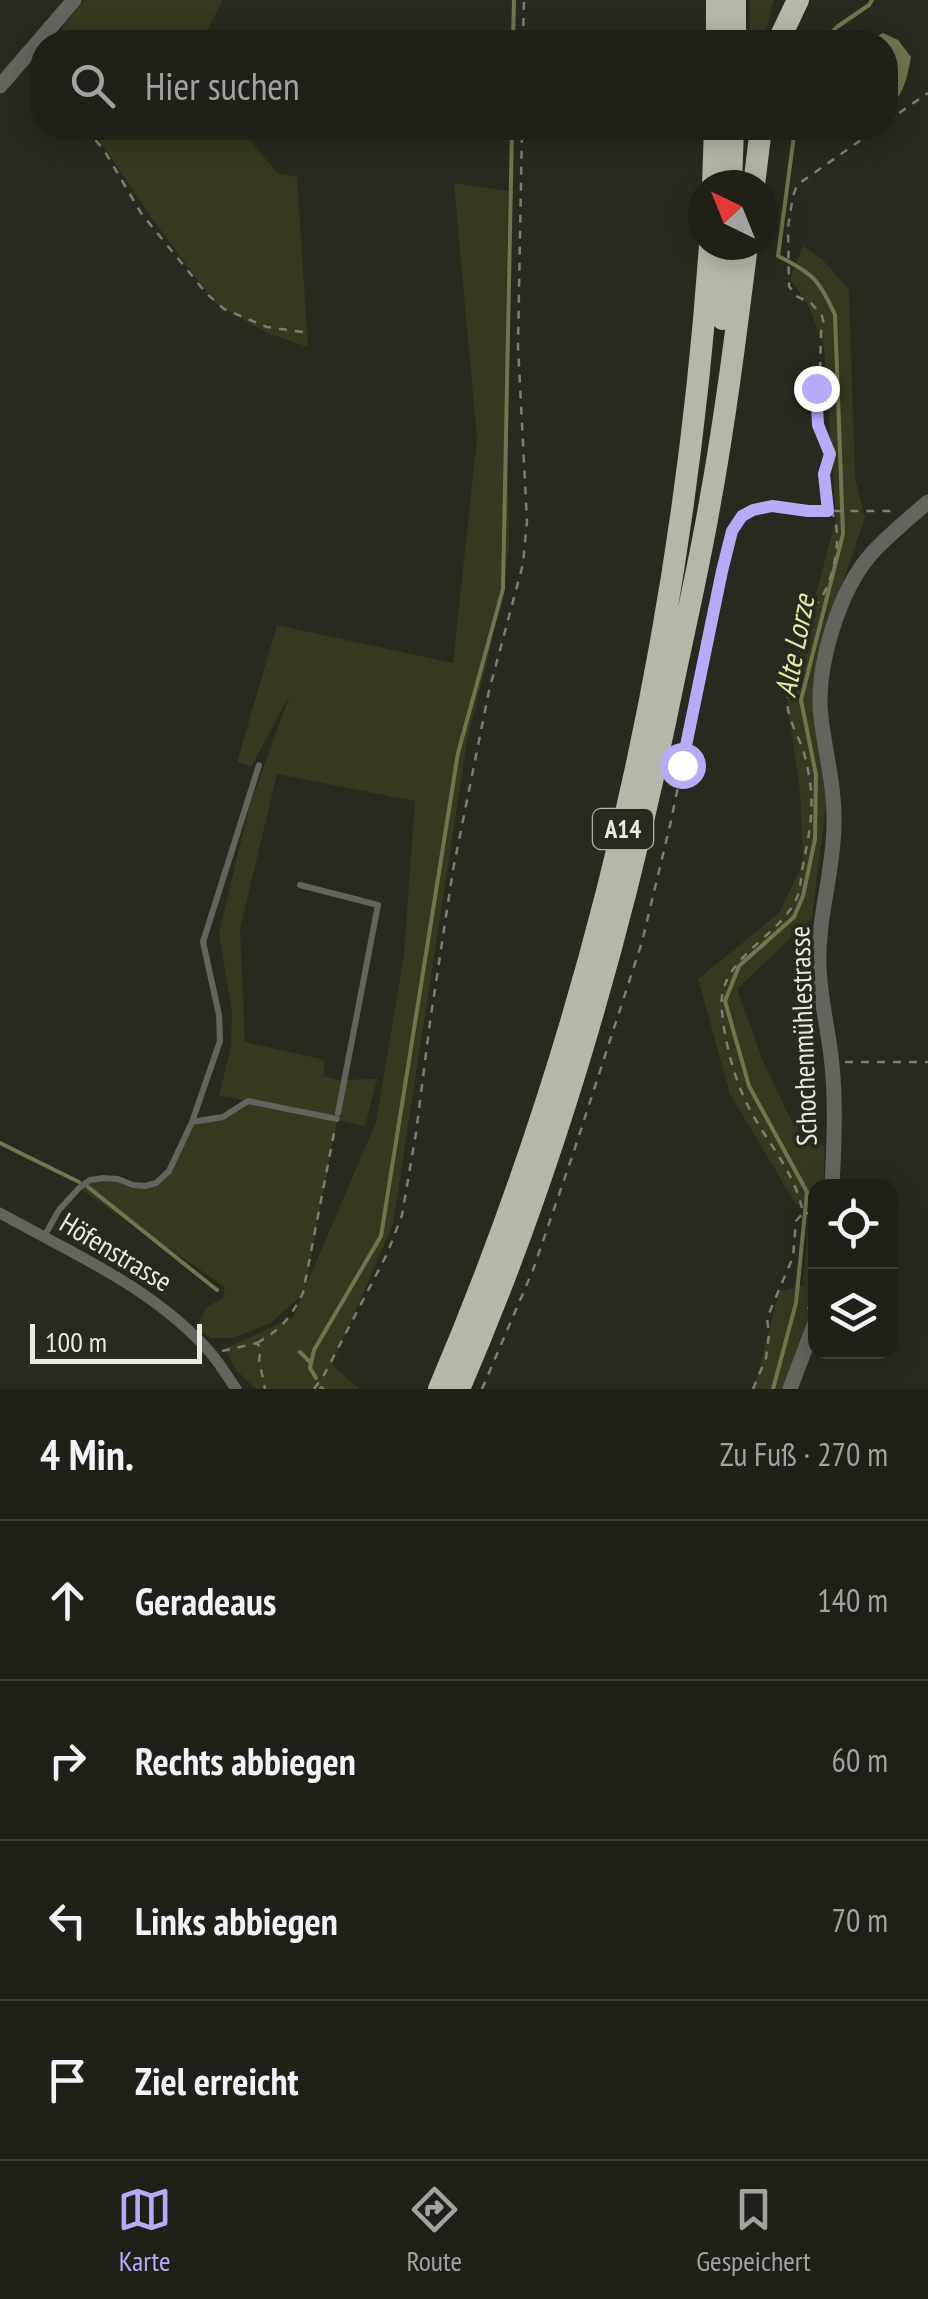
<!DOCTYPE html>
<html lang="de">
<meta charset="utf-8">
<style>
:root{--surface:#1f2017;--page:#272820;--text:#f1f3f6;--muted:#a1a3a1;--line:#3c3e36;--accent:#b6abf8}
body{margin:0;font-family:"PT Sans Narrow",sans-serif;background:var(--page);color:var(--text)}
.controls{position:absolute;right:30px;bottom:30px;display:grid;overflow:hidden;border-radius:20px;box-shadow:0 5px 25px #0003}
.controls button{width:90px;height:90px;display:grid;place-items:center;padding:0;border:0;border-bottom:2px solid var(--line);background:var(--surface);color:var(--text);font:50px sans-serif}
.compass{position:absolute;left:688px;top:170px;width:90px;height:90px;border-radius:50%;background:var(--surface);box-shadow:0 5px 25px #0003;rotate:317deg}
.scale{position:absolute;left:30px;bottom:25px;width:172px;box-sizing:border-box;padding-left:10px;border:5px solid #e9eae2;border-top:0;font-size:28px;line-height:35px;white-space:nowrap;color:#e9eae2;-webkit-text-stroke:8px #292a1f;paint-order:stroke}
.stop{position:absolute;width:30px;height:30px;margin:-22px;border:8px solid #b6abf8;border-radius:50%;background:#fff}
.stop.end{background:#b6abf8;border-color:#fff;box-shadow:0 2px 10px #0008}
.list{margin:0;padding:0;list-style:none}
h2{display:flex;justify-content:space-between;align-items:center;height:130px;margin:0;padding:0 40px;font-size:42px}
h2 small{font-size:32px;font-weight:400;color:var(--muted)}
.list li{display:grid;grid-template-columns:65px 1fr auto;gap:30px;align-items:center;box-sizing:border-box;height:160px;padding:0 40px;border-top:2px solid var(--line)}
.list b{display:block;font-size:38px;white-space:nowrap}
.list em{font-size:32px;font-style:normal;color:var(--muted)}
.icon{flex:none;width:55px;height:55px;fill:none;stroke:currentColor;stroke-width:2;stroke-linecap:round;stroke-linejoin:round}
.map{position:relative;flex:none;width:928px;height:1389px;overflow:hidden}
.search{position:absolute;background:var(--surface);box-shadow:0 5px 25px #0003;left:30px;right:30px;top:30px;height:110px;display:flex;align-items:center;gap:25px;box-sizing:border-box;padding:0 35px;border-radius:40px;color:var(--muted);font-size:38px}
.sheet{height:770px;background:var(--surface)}
nav{display:flex;justify-content:space-around;align-items:center;box-sizing:border-box;height:140px;border-top:2px solid var(--line);background:var(--surface);font-size:28px;color:var(--muted)}
nav a{display:grid;justify-items:center;gap:5px}
nav .on{color:var(--accent)}
.map>svg:first-child{display:block}
.green{fill:#37381f;fill-rule:evenodd}
.water{fill:#73754f}
.lines{fill:none;stroke-linecap:round;stroke-linejoin:round}
.stream{stroke:#73754f;stroke-width:4}
.path{stroke:#7c7d73;stroke-width:2.5;stroke-dasharray:8 8;stroke-linecap:butt}
.service{stroke:#64645f;stroke-width:6}
.minor{stroke:#64645f;stroke-width:11}
.tertiary{stroke:#64645f;stroke-width:15}
.motorway{stroke:#b5b7a8;stroke-width:22}
.route{stroke:#b6abf8;stroke-width:12}
.labels{text-anchor:middle;stroke-width:8;stroke-linejoin:round;paint-order:stroke}
.shield{fill:#292a1f;stroke:#afb0a8;stroke-width:2.5}
.shield-label{font-size:25px;font-weight:bold;fill:#e9eae2}
.street-label{font-size:28px;fill:#e9eae2;stroke:#292a1f}
.water-label{font-size:30px;font-style:italic;fill:#e5e8a6;stroke:#292a1f}
</style>
<div class="map">
<svg width="928" height="1389" viewBox="0 0 928 1389">
<rect width="100%" height="100%" fill="#292a1f"/>
<path class="green" d="M84,0H223L201,42H121L112,33L104,42H80L62,29Z
M750,0H774L763,42H750Z
M97,128H240L278,174L297,177L308,347L267,333L215,303L151,217L100,141Z
M454,183L508,191L506,327L509,546L490,649L467,741L393,1224L332,1365L359,1389H256L236,1370L225,1349L293,1317L302,1295L271,1323L233,1338H210L196,1327L207,1307L223,1298L225,1287L79,1188L103,1178L133,1185L156,1183L169,1171L192,1122L223,1117L246,1100L219,1096L231,1046L232,1012L219,933L249,808L290,694L251,767L237,762L277,625L453,663L477,439ZM277,774L415,801L404,955L376,1122L305,1288L337,1120L365,1126L377,1079L338,1080L323,1076L325,1060L245,1042L240,929Z
M803,246L823,260L849,290L855,478L865,517L816,662L829,780L812,918L737,989L763,1061L791,1120L824,1147V1186H816L815,1293L798,1366L788,1389H754L779,1292L803,1285L809,1214L795,1203L730,1094L698,979L779,913L803,863L800,791L787,702L836,519L824,346L809,307L790,278Z"/>
<path class="water" d="M883,33L898,40L911,57C907,79 903,97 886,111V42H867Z"/>
<g class="lines">
<path class="stream" d="M513,42L514,0
M822,42L837,27L869,5L872,0
M0,1143L79,1182
M88,1187L217,1290
M300,1352L311,1363
M316,1378L310,1368L314,1350L381,1236L458,753L503,589L512,128
M321,1388L323,1389
M773,1389L796,1303L807,1192L749,1086L725,1001L739,966L794,917L803,896L815,839L816,775L801,700L843,534L835,315C819,279 812,273 778,256L795,128"/>
<path class="path" d="M523,42L524,0
M34,66L42,77
M886,122L928,93
M85,128L104,150L141,213L206,293L224,309L267,327L309,333
M827,510L825,474L830,454L818,425L815,388L820,371L821,332L824,324L822,316L811,303L796,296L789,286L788,227L793,196L797,185L878,128
M845,1062H928
M805,1213L816,1214
M808,1309L816,1292
M257,1343C282,1329 290,1318 303,1293L335,1128
M222,1351L257,1343L261,1349L259,1359L265,1389
M314,1389L324,1375L387,1254L402,1215L416,1133L430,1022L453,870L489,691L523,564L527,521L518,346L522,128
M482,1389L533,1270L573,1154L642,942L671,821L722,571L733,531L742,517L753,510L772,506L808,511H894
M753,1389L766,1358L769,1334L767,1318L793,1257L796,1221L803,1213C795,1171 767,1143 748,1106C734,1078 725,1043 722,1012C715,957 781,939 798,895C801,885 801,875 803,865C812,821 816,798 804,753C799,736 784,714 788,696C790,683 798,672 799,659C801,646 799,636 804,622C808,611 815,607 821,598C834,579 844,531 831,511"/>
<path class="service" d="M300,885L378,905L338,1113
M192,1122L223,1117L248,1101L337,1119
M45,1235L59,1210L79,1188L90,1180L103,1178L118,1179L133,1185L145,1186L156,1183L169,1171L192,1122L220,1041L219,1015L203,942L259,765"/>
<path class="minor" d="M0,1213C73,1254 152,1287 209,1351C219,1362 227,1376 236,1389"/>
<path class="tertiary" d="M0,86L74,0
M832,1186C834,1146 836,1105 832,1065C829,1032 820,999 819,967C817,918 834,871 834,823C835,787 825,753 821,717C815,668 839,590 872,553C889,535 909,518 928,502
M790,1389L816,1320"/>
<path class="motorway" d="M717,42V0
M735,42V0
M778,42L798,0
M713,185L715,128
M731,185L733,128
M754,185L761,128
M723,319L728,245
M439,1389C595,1023 682,642 710,245
M459,1389C558,1161 625,922 674,679C686,622 699,565 709,508C725,421 736,333 747,245"/>
</g>
<g class="lines">
<path class="route" d="M682,765L722,571L732,531L742,516L753,510L772,506L808,511H828L824,474L830,454L818,425L816,388"/>
</g>
<g class="labels">
<rect class="shield" x="593" y="809" width="60" height="40" rx="8"/>
<g class="shield-label">
<text x="623" y="838">A14</text>
</g>
<g class="street-label">
<text transform="translate(803 1036) rotate(-92)" y="10">Schochenmühlestrasse</text>
<text transform="translate(116 1252) rotate(31)" y="10">Höfenstrasse</text>
</g>
<g class="water-label">
<text transform="translate(795 646) rotate(-79)" y="10">Alte Lorze</text>
</g>
</g>
</svg>
<div class="controls">
<button><svg class="icon" aria-label="locate" viewBox="0 0 24 24"><circle cx="12" cy="12" r="6"/><path d="M12 2v4M12 18v4M2 12h4M18 12h4"/></svg></button>
<button><svg class="icon" aria-label="layers" viewBox="0 0 24 24"><path d="M12 4l9 5-9 5-9-5zM3 14l9 5 9-5"/></svg></button>
</div>
<svg class="compass" viewBox="-18 -18 36 36"><path d="M0-13l5 13h-10z" fill="#e53935"/><path d="M0 13l5-13h-10z" fill="#a1a3a1"/></svg>
<div class="scale">100 m</div>
<div class="stop" style="left:682px;top:765px"></div>
<div class="stop end" style="left:816px;top:388px"></div>
<div class="search"><svg class="icon" aria-label="search" viewBox="0 0 24 24"><circle cx="10" cy="10" r="6"/><path d="M15 15l6 6"/></svg>Hier suchen</div>
</div>
<section class="sheet">
<h2>4 Min.<small>Zu Fuß · 270 m</small></h2>
<ul class="list">
<li><svg class="icon" aria-label="ahead" viewBox="0 0 24 24"><path d="M12 20V5M6 11l6-6 6 6"/></svg><div><b>Geradeaus</b></div><em>140 m</em></li>
<li><svg class="icon" aria-label="right" viewBox="0 0 24 24"><path d="M7 20v-9h11M14 6l5 5-5 5"/></svg><div><b>Rechts abbiegen</b></div><em>60 m</em></li>
<li><svg class="icon" aria-label="left" viewBox="0 0 24 24"><path d="M17 20v-9H6M10 6l-5 5 5 5"/></svg><div><b>Links abbiegen</b></div><em>70 m</em></li>
<li><svg class="icon" aria-label="arrive" viewBox="0 0 24 24"><path d="M6 21V4h12l-3 4 3 4H6"/></svg><div><b>Ziel erreicht</b></div></li>
</ul>
</section>
<nav>
<a class="on"><svg class="icon" aria-label="map" viewBox="0 0 24 24"><path d="M3 6l6-2 6 2 6-2v14l-6 2-6-2-6 2zM9 4v14M15 6v14"/></svg>Karte</a>
<a><svg class="icon" aria-label="directions" viewBox="0 0 24 24"><path d="M12 3l9 9-9 9-9-9zM9 14v-3h6M13 9l2 2-2 2"/></svg>Route</a>
<a><svg class="icon" aria-label="saved" viewBox="0 0 24 24"><path d="M7 4h10v16l-5-4-5 4z"/></svg>Gespeichert</a>
</nav>
